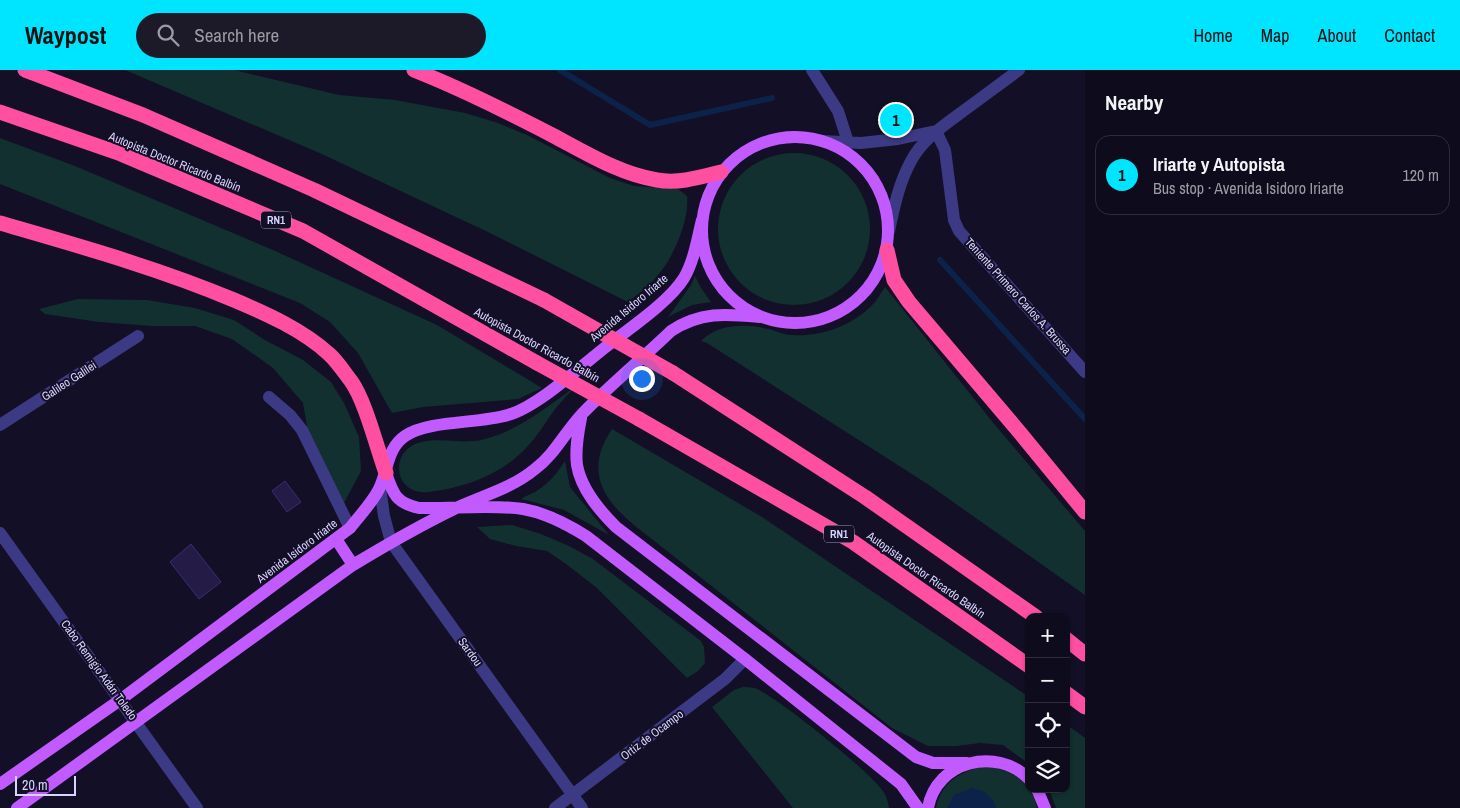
<!DOCTYPE html>
<meta charset="utf-8">
<style>
:root{--surface:#0e0b1c;--page:#1c1929;--text:#f1f3f6;--muted:#9b9ba3;--line:#2e2b3b;--accent:#00e5ff}
body{margin:0;font-family:"Archivo Narrow",sans-serif;background:var(--page);color:var(--text)}
.controls{position:absolute;right:15px;bottom:15px;display:grid;overflow:hidden;border-radius:10px;box-shadow:0 1px 4px #0004}
.controls button{width:45px;height:45px;display:grid;place-items:center;padding:0;border:0;border-bottom:1px solid var(--line);background:var(--surface);color:var(--text);font:25px sans-serif}
.scale{position:absolute;left:15px;bottom:12px;width:61px;box-sizing:border-box;padding-left:5px;border:2px solid #d9d4ff;border-top:0;font-size:14px;line-height:18px;white-space:nowrap;color:#d9d4ff;-webkit-text-stroke:4px #130f26;paint-order:stroke}
.you{position:absolute;left:641px;top:308px;width:18px;height:18px;margin:-12px;border:4px solid #fff;border-radius:50%;background:#1a73e8;box-shadow:0 0 0 8px #1a73e833}
.badge{display:grid;place-items:center;width:32px;height:32px;border-radius:50%;background:var(--accent);color:#111;font-size:16px;font-weight:700}
.pin{position:absolute;translate:-50% -50%;border:2px solid #fff;box-shadow:0 1px 5px #0006}
.list{margin:0;padding:0;list-style:none}
h2{display:flex;justify-content:space-between;align-items:center;height:65px;margin:0;padding:0 20px;font-size:21px}
h2 small{font-size:16px;font-weight:400;color:var(--muted)}
.list li{display:grid;grid-template-columns:32px 1fr auto;gap:15px;align-items:center;box-sizing:border-box;height:80px;margin:0 10px 10px;padding:0 10px;border:1px solid var(--line);border-radius:15px}
.list b{display:block;font-size:19px;white-space:nowrap}
.list p{margin:0;font-size:16px;white-space:nowrap;color:var(--muted)}
.list em{font-size:16px;font-style:normal;color:var(--muted)}
.icon{flex:none;width:28px;height:28px;fill:none;stroke:currentColor;stroke-width:2;stroke-linecap:round;stroke-linejoin:round}
.map{position:relative;flex:none;width:1085px;height:738px;overflow:hidden}
header{display:flex;align-items:center;gap:30px;box-sizing:border-box;height:70px;padding:0 25px;background:var(--accent);color:#111}
header strong{font-size:24px}
nav{display:flex;gap:28px;margin-inline-start:auto;font-size:18px}
.search{width:350px;height:45px;background:var(--page);display:flex;align-items:center;gap:12px;box-sizing:border-box;padding:0 18px;border-radius:28px;color:var(--muted);font-size:19px}
main{display:flex}
aside{flex:1;background:var(--surface)}
.map>svg:first-child{display:block}
.green{fill:#12302f}
.water{fill:#0c2248}
.lines{fill:none;stroke-linecap:round;stroke-linejoin:round}
.stream{stroke:#0c2248;stroke-width:6}
.building{fill:#241b47;stroke:#3b2d73}
.minor{stroke:#3d3a85;stroke-width:12}
.major{stroke:#c25bff;stroke-width:12}
.highway{stroke:#ff4fa3;stroke-width:15}
.highway-bridge{stroke:#ff4fa3;stroke-width:15}
.labels{text-anchor:middle;stroke-width:4;stroke-linejoin:round;paint-order:stroke}
.shield{fill:#130f26;stroke:#9e99be;stroke-width:1}
.shield-label{font-size:11px;font-weight:bold;fill:#d9d4ff}
.street-label{font-size:12px;fill:#d9d4ff;stroke:#130f26}
</style>
<header>
<strong>Waypost</strong>
<div class="search"><svg class="icon" aria-label="search" viewBox="0 0 24 24"><circle cx="10" cy="10" r="6"/><path d="M15 15l6 6"/></svg>Search here</div>
<nav><a>Home</a><a>Map</a><a>About</a><a>Contact</a></nav>
</header>
<main>
<div class="map">
<svg width="1085" height="738" viewBox="0 0 1085 738">
<rect width="100%" height="100%" fill="#130f26"/>
<path class="green" d="M125,0H234L339,25L395,30L465,43L495,52L527,65L610,108L634,116L678,119L687,126C690,149 673,189 657,206C649,216 638,224 628,232L490,163L324,85Z
M0,68L75,96L273,180L437,255L542,318L518,329L423,337L392,343L358,283L330,252L300,233L0,114Z
M718 159a76 76 0 1 1 152 0a76 76 0 1 1-152 0Z
M695,206L701,218L711,232L692,235L668,247L691,215Z
M885,217L995,355L1085,461V525L929,415L707,273L701,271C719,253 746,254 769,259C776,261 784,265 791,265C819,267 849,257 869,238C876,233 880,224 885,217Z
M78,229L147,230L195,238L234,250L265,270L303,290L331,312L344,333L359,367L361,401L343,435L308,362L303,333L273,298L232,269L195,256H152L99,252L45,244L39,239Z
M576,316C569,323 562,331 556,338C546,351 538,366 526,378C501,405 464,418 428,422C398,425 390,391 410,377C430,364 459,375 481,370C517,362 547,337 576,316Z
M612,359L762,447L1029,627V694L1003,675L980,673L956,676H928L892,658L634,455C601,428 585,399 612,359Z
M565,391L570,417L609,465L564,440L521,429C526,425 533,424 538,420C550,412 558,402 565,391Z
M512,455L541,464L569,476L593,489L701,571L704,577L705,593L698,601L687,608L597,518L566,494L547,481L516,476L490,469L477,457Z
M743,617C747,617 751,617 755,618C774,625 875,705 884,723C887,727 888,733 889,738H793L712,637L734,620Z
M1066,654L1085,668V738H1056L1049,719H1066Z
M985,696C1011,700 1031,710 1037,738H936C941,712 961,701 985,696Z"/>
<path class="water" d="M972,718C983,720 993,726 996,738H947L954,725Z"/>
<g class="lines">
<path class="stream" d="M560,0L650,55L772,28
M940,190L1085,349"/>
</g>
<path class="building" d="M285,411L301,432L287,442L272,421Z
M191,474L221,512L199,529L170,492Z"/>
<g class="lines">
<path class="minor" d="M812,0L838,41L848,72
M936,61L945,80L954,150L959,161L1085,302
M822,71L861,73L898,69L936,61
M889,161C894,137 899,113 911,91C923,68 946,54 966,39C984,26 1001,13 1019,0
M269,327L290,345L302,360L350,458
M0,355L138,266
M380,417L384,446L391,472L582,738
M0,463L197,738
M555,738L725,609L745,589"/>
<path class="major" d="M702 160a93 93 0 1 1 186 0a93 93 0 1 1-186 0Z
M581,348C578,363 575,379 577,395C581,419 599,440 616,457L916,687L933,693H967
M386,403C393,424 396,433 419,438C452,439 491,434 523,439C546,443 567,454 586,466L745,589L901,714L918,738
M336,469L353,495
M0,714L120,630L350,458C360,445 372,433 379,419C388,401 387,378 405,366C428,350 478,354 508,345C538,337 582,295 607,276C630,258 669,232 684,208C694,191 697,170 702,150
M1037,719L1045,738
M17,738L353,495C386,475 419,456 454,439C481,426 511,419 535,399C555,384 565,362 582,344C610,315 642,289 671,261C701,241 727,244 761,247
M928,738C936,691 997,676 1029,709"/>
<path class="highway" d="M25,0L143,45L314,120L544,230
M414,0C462,19 507,42 552,65C586,83 620,104 657,110C679,114 701,107 721,102
M0,42L121,84L303,161L537,293
M0,153C79,176 158,198 234,230C267,244 303,260 329,284C337,291 344,302 351,311C365,330 377,378 386,403
M887,180L894,210L909,232L1021,364L1085,442
M673,303L865,427L1036,547
M639,349L853,472L1029,596
M1066,569L1085,584
M1066,623L1085,637"/>
<path class="highway-bridge" d="M544,230L673,303
M537,293L639,349"/>
</g>
<g class="labels">
<g class="shield">
<rect x="261" y="141.5" width="30" height="17" rx="4"/>
<rect x="824" y="455.5" width="30" height="17" rx="4"/>
</g>
<g class="shield-label">
<text x="276" y="154">RN1</text>
<text x="839" y="468">RN1</text>
</g>
<g class="street-label">
<text transform="translate(175 92) rotate(22)" y="4">Autopista Doctor Ricardo Balbín</text>
<text transform="translate(1018 226) rotate(48)" y="4">Teniente Primero Carlos A. Brussa</text>
<text transform="translate(629 238) rotate(-40)" y="4">Avenida Isidoro Iriarte</text>
<text transform="translate(537 275) rotate(29)" y="4">Autopista Doctor Ricardo Balbín</text>
<text transform="translate(69 311) rotate(-33)" y="4">Galileo Galilei</text>
<text transform="translate(297 481) rotate(-37)" y="4">Avenida Isidoro Iriarte</text>
<text transform="translate(926 505) rotate(35)" y="4">Autopista Doctor Ricardo Balbín</text>
<text transform="translate(470 582) rotate(54)" y="4">Sardou</text>
<text transform="translate(99 600) rotate(54)" y="4">Cabo Remigio Adán Toledo</text>
<text transform="translate(652 665) rotate(-37)" y="4">Ortiz de Ocampo</text>
</g>
</g>
</svg>
<div class="controls">
<button>+</button>
<button>−</button>
<button><svg class="icon" aria-label="locate" viewBox="0 0 24 24"><circle cx="12" cy="12" r="6"/><path d="M12 2v4M12 18v4M2 12h4M18 12h4"/></svg></button>
<button><svg class="icon" aria-label="layers" viewBox="0 0 24 24"><path d="M12 4l9 5-9 5-9-5zM3 14l9 5 9-5"/></svg></button>
</div>
<div class="scale">20 m</div>
<div class="you"></div>
<div class="pin badge" style="left:896px;top:50px">1</div>
</div>
<aside>
<h2>Nearby<small></small></h2>
<ul class="list">
<li><span class="badge">1</span><div><b>Iriarte y Autopista</b><p>Bus stop · Avenida Isidoro Iriarte</p></div><em>120 m</em></li>
</ul>
</aside>
</main>
